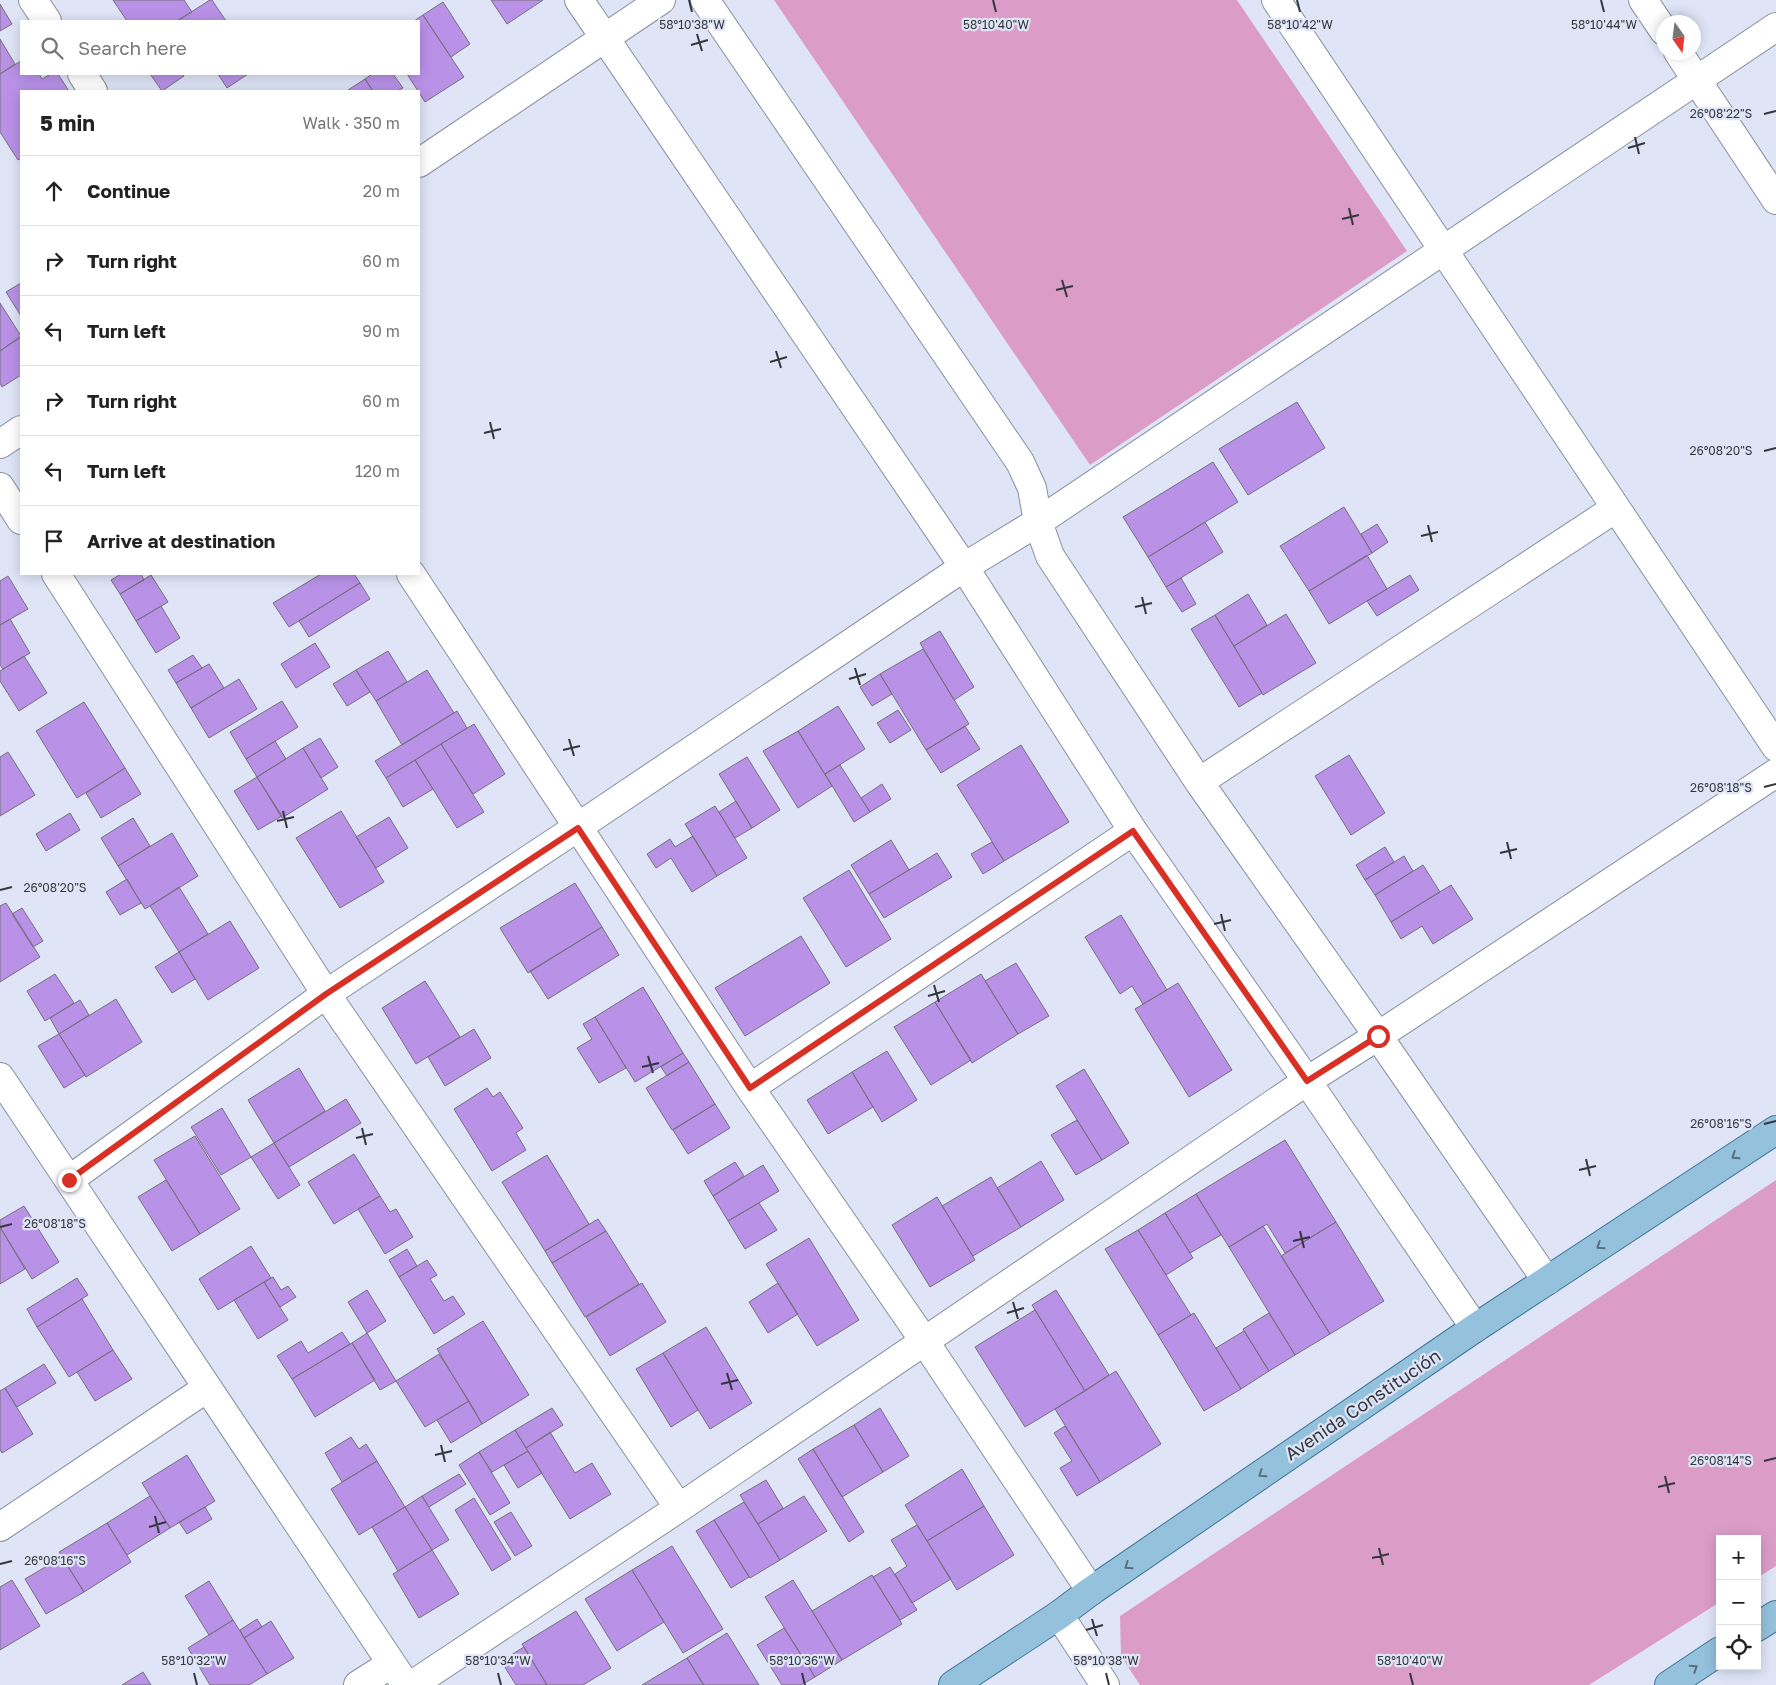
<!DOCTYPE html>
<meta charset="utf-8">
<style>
:root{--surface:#fff;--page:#f6f6f6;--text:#222;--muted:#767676;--line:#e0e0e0}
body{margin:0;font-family:"Golos Text",sans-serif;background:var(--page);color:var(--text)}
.controls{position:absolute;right:15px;bottom:15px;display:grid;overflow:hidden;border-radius:0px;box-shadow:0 2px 12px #0003}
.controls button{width:45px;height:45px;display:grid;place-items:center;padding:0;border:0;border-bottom:1px solid var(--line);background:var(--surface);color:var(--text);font:25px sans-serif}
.compass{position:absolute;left:1656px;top:15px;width:45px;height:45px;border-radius:50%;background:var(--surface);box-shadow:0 2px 12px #0003;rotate:166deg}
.stop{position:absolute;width:15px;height:15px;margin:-11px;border:4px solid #d93025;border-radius:50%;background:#fff}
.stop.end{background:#d93025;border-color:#fff;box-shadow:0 1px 5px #0008}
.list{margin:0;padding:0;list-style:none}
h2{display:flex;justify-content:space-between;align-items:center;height:65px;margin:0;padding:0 20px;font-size:21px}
h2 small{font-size:16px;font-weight:400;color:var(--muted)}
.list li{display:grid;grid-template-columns:32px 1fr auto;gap:15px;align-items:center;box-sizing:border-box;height:70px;padding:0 20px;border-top:1px solid var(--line)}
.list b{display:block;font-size:19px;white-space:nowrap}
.list em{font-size:16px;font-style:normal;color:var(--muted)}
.icon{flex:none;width:28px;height:28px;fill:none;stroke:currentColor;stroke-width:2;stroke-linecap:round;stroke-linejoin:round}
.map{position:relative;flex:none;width:1776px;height:1685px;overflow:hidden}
.search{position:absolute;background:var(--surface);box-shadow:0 2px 12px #0003;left:20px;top:20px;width:400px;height:55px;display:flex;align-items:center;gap:12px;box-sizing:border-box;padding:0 18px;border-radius:0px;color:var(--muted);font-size:19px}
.panel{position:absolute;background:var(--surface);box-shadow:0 2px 12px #0003;left:20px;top:90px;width:400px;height:485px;border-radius:0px}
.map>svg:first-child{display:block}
.green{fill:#db9dc8}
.building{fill:#b991e7;stroke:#766f7f}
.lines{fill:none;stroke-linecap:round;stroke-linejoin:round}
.street-casing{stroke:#8a8f9f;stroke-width:30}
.primary-casing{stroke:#447596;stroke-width:30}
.street{stroke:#fff;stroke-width:28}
.primary{stroke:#94c1dc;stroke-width:28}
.oneway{stroke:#5a6e7d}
.route{stroke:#d93025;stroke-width:6}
.ticks{fill:none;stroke:#34373e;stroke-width:2}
.labels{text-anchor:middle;stroke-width:4.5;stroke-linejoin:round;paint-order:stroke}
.street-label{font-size:18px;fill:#34373e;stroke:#dfe5f7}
.ticks-label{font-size:12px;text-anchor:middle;fill:#34373e;stroke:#dfe5f7;stroke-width:4.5;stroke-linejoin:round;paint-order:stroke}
</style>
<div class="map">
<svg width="1776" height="1685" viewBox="0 0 1776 1685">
<rect width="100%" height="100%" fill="#dfe5f7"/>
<path class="green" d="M774,0H1237L1407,251L1090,465Z
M1776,1180V1566L1757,1578V1539H1720V1602L1589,1685H1140L1121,1656L1120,1616Z"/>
<path class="building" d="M113,0H184L192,12L177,21H127Z
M210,0H212L226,21H177Z
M491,0H543L507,24Z
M443,2L470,44L451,57L423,15Z
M0,4L12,24L0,31Z
M423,15L464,77L425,102L407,74H419V21H414Z
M0,39L15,64L0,74Z
M21,61V74H39L42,79L51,74H58L69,91H21V158L18,160L0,132V74Z
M150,74H183L184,76L162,91Z
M218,74H248L227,88Z
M372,74H393L403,88L397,91H373L365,79Z
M365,79L373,91H349L348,90Z
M21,283V316L6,292Z
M0,303L21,336L0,351Z
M21,337V375L2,387L0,383V351Z
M1297,402L1325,448L1248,495L1219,449Z
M1213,462L1238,502L1148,557L1123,517Z
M1344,507L1372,553L1309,591L1280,546Z
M1205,522L1223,552L1166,587L1148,557Z
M1377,524L1388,542L1372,553L1361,534Z
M1367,555L1387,589L1329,624L1309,591Z
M121,574H141L144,580L120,594L111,580Z
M321,574H354L360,583L289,627L273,603Z
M151,575L168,602L136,621L120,594Z
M1410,575L1419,590L1377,616L1367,601Z
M8,576L28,609L0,625V581Z
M1181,578L1196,604L1182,612L1166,587Z
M360,583L370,599L309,637L299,621Z
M1248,594L1267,625L1234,646L1215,615Z
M161,606L180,638L156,653L136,621Z
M1286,614L1316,663L1263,695L1234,646Z
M1215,615L1262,693L1239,707L1191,629Z
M10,619L30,653L3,669L0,665V625Z
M940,631L974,687L954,700L920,643Z
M315,643L330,667L296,688L281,664Z
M923,649L969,724L926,750L880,674Z
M388,651L407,682L376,701L356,670Z
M193,655L202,668L176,683L168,670Z
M24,656L47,693L19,711L0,681V671Z
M209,664L224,688L191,708L176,683Z
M356,670L370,692L347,706L333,684Z
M427,670L454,713L402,745L376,701Z
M880,674L892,694L872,706L860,687Z
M239,679L257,709L209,738L191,708Z
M282,701L298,727L246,759L230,732Z
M84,702L125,768L77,798L36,731Z
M838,706L865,749L825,774L798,731Z
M898,710L911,730L890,743L877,723Z
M457,711L467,728L386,778L375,761Z
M474,724L505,774L473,794L441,744Z
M965,726L980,749L941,773L926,750Z
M798,731L832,786L798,808L763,751Z
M320,738L338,767L321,778L303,748Z
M275,741L286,759L257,777L246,759Z
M441,744L484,812L457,828L415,760Z
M1021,745L1069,822L1004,861L957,785Z
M303,748L328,789L282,818L257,777Z
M8,752L35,795L0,816V757Z
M1349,755L1385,813L1351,835L1315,776Z
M747,757L780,810L752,828L719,774Z
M415,760L433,789L403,807L386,778Z
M840,765L870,812L854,822L825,774Z
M125,768L141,794L101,818L86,793Z
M257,777L282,816L258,830L234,791Z
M882,784L891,799L870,812L861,798Z
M736,801L752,828L735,838L719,812Z
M715,806L747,858L717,876L685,824Z
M341,811L384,882L340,908L296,838Z
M70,813L80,830L46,851L36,834Z
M389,817L408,848L376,868L356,837Z
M133,818L150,846L118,866L101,838Z
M172,833L198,876L145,909L118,866Z
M693,836L717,876L692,892L671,858L656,868L647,854L670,839L675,847Z
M891,840L909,870L869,894L851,865Z
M992,842L1004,861L983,874L971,854Z
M1385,847L1394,862L1365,880L1356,865Z
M937,853L952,877L884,918L869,894Z
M1404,856L1413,871L1375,895L1365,880Z
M1423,865L1440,892L1391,922L1375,895Z
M849,870L891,939L846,967L803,898Z
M127,879L141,903L120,915L106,892Z
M575,883L602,927L528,973L500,928Z
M1451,885L1473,919L1433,944L1422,926L1401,939L1391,922Z
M179,887L208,934L179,952L150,906Z
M6,903L40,957L0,982V906Z
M22,908L43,941L33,947L12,914Z
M1121,915L1167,990L1143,1004L1132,986L1120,994L1085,937Z
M230,921L259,968L208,1000L179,952Z
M602,927L619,955L548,999L530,971Z
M801,936L830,983L745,1036L715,988Z
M179,952L195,979L172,993L155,967Z
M1016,963L1049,1016L1018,1034L985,981Z
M55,974L74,1003L45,1021L27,991Z
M981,974L1018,1034L972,1063L935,1002Z
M425,981L460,1037L416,1064L382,1008Z
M1178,983L1232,1070L1189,1097L1135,1009Z
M643,987L683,1053L635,1082L595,1017Z
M116,999L142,1042L86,1077L59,1034Z
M80,1000L89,1015L59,1034L50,1018Z
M935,1002L971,1060L931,1085L894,1027Z
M595,1017L626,1068L599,1083L577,1048L592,1039L583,1024Z
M474,1029L491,1058L445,1086L428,1057Z
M59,1034L85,1075L64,1088L38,1046Z
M887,1051L917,1100L882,1122L852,1072Z
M683,1053L689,1062L667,1076L661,1067Z
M689,1062L715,1104L672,1130L646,1088Z
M299,1068L325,1111L274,1143L248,1100Z
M1084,1069L1129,1143L1102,1160L1056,1086Z
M852,1072L873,1107L828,1134L807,1100Z
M487,1088L493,1097L500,1092L523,1128L516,1133L526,1150L492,1171L454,1109Z
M346,1099L361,1123L289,1167L274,1143Z
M715,1104L730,1128L688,1154L673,1130Z
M222,1108L251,1157L221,1175L191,1127Z
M1077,1120L1102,1160L1076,1175L1051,1135Z
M195,1136L240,1209L200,1234L154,1160Z
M1285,1140L1336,1222L1285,1253L1267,1224L1229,1247L1196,1194Z
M274,1143L300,1185L278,1199L251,1157Z
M354,1154L380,1196L334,1224L308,1182Z
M547,1155L589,1224L545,1251L502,1182Z
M1041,1161L1064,1200L1021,1227L997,1188Z
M735,1162L744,1176L713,1196L704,1181Z
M763,1165L779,1191L728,1221L713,1196Z
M991,1177L1021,1227L973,1256L942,1206Z
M166,1180L200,1234L172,1251L138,1197Z
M1196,1194L1221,1235L1190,1253L1165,1213Z
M380,1196L390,1212L396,1209L413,1237L385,1254L358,1209Z
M937,1197L975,1260L930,1287L892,1225Z
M759,1203L777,1230L745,1249L728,1221Z
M24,1206L59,1262L32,1279L0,1227V1220Z
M1165,1213L1193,1258L1166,1275L1138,1230Z
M598,1219L606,1231L552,1263L545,1251Z
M1336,1222L1384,1301L1330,1334L1281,1256Z
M1263,1226L1330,1334L1295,1355L1229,1247Z
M0,1227L25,1269L0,1284Z
M1138,1230L1191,1315L1158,1335L1105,1249Z
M606,1231L639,1284L585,1317L552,1263Z
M809,1238L859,1320L817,1346L766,1264Z
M251,1246L271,1278L218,1310L199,1279Z
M407,1249L417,1266L399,1277L389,1260Z
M427,1260L437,1275L430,1279L444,1301L453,1296L465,1314L434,1334L399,1277Z
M273,1277L281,1290L288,1286L296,1297L280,1307L264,1282Z
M77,1278L88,1295L37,1327L27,1309Z
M264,1282L288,1320L258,1339L234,1300Z
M642,1283L666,1322L610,1356L586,1317Z
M778,1283L798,1314L768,1333L749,1302Z
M367,1290L386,1321L367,1333L348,1302Z
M1056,1290L1109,1375L1085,1391L1032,1305Z
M82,1299L113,1350L69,1377L37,1327Z
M1035,1310L1085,1391L1025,1427L975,1347Z
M1194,1313L1241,1389L1204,1411L1158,1335Z
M1269,1313L1295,1355L1269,1371L1243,1329Z
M483,1321L529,1395L482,1424L437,1349Z
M706,1327L752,1403L710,1429L663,1353Z
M1244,1331L1269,1371L1241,1389L1216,1348Z
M342,1332L350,1344L292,1379L277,1356L301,1341L308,1353Z
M367,1333L396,1381L380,1390L352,1343Z
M352,1343L375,1380L315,1417L292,1379Z
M113,1350L132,1379L95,1401L77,1372Z
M663,1353L698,1410L671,1427L636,1369Z
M439,1354L469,1401L425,1427L396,1381Z
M44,1364L56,1383L17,1407L5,1388Z
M1116,1371L1161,1444L1100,1482L1055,1409Z
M5,1388L33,1434L2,1453L0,1450V1391Z
M469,1401L482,1424L451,1443L437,1420Z
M552,1408L563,1425L526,1448L515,1430Z
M880,1408L909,1456L883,1472L854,1425Z
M854,1425L883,1472L842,1497L813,1449Z
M1065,1426L1100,1482L1077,1496L1060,1468L1072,1461L1054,1433Z
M515,1430L528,1451L492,1472L479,1452Z
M550,1432L575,1473L592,1463L611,1494L570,1519L526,1448Z
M351,1437L359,1449L366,1444L377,1461L342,1482L325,1453Z
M813,1449L864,1532L849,1542L798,1459Z
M528,1451L542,1473L518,1488L504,1465Z
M479,1452L510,1503L490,1515L459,1465Z
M187,1455L215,1501L170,1528L142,1483Z
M377,1461L405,1507L359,1535L331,1489Z
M962,1469L984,1506L927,1541L905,1505Z
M459,1474L466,1484L429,1507L422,1496Z
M766,1480L783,1508L758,1524L740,1495Z
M150,1496L170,1528L127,1555L107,1523Z
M422,1496L449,1540L432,1550L405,1507Z
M804,1496L827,1531L780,1560L758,1524Z
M474,1498L511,1559L492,1571L455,1510Z
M744,1502L780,1560L750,1578L714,1520Z
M984,1506L1014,1555L957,1590L927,1541Z
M205,1507L212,1519L187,1534L179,1522Z
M405,1507L432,1550L398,1571L372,1527Z
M511,1512L532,1546L515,1556L494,1522Z
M714,1520L749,1577L731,1588L696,1531Z
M107,1523L131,1562L84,1592L59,1552Z
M917,1525L951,1579L912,1603L895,1574L907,1566L891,1540Z
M672,1546L723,1629L683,1653L632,1570Z
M432,1550L459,1594L419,1618L393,1574Z
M62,1557L84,1592L46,1614L25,1579Z
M890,1567L917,1610L900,1620L873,1577Z
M632,1570L664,1622L617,1651L585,1599Z
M872,1575L902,1624L842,1660L812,1611Z
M12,1580L40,1626L0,1650V1587Z
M793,1580L842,1660L815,1677L765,1597Z
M209,1581L233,1620L209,1635L185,1596Z
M576,1611L611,1668L583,1685H547L522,1644Z
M257,1619L262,1627L244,1638L240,1630Z
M233,1620L267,1674L249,1685H210L188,1648Z
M271,1621L294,1658L267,1674L244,1638Z
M784,1628L815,1677L801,1685H782L757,1645Z
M727,1633L759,1685H704L702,1683L687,1658Z
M524,1647L547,1685H516L501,1661Z
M687,1658L704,1685H642Z
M143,1672L151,1685H122Z"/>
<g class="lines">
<g class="street-casing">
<path id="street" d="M33,0L47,21
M579,0L964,567L1133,831L1307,1081L1475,1328
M705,0L1020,462L1032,488L1038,522L1050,556L1199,782L1378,1036L1547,1281
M1276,0L1776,747
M1643,0L1664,31
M1678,52L1776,200
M82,74L93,91
M419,163L661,0
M0,444L21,430
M0,487L21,520
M56,574L326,994L679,1508
M411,574L750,1088L925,1342L1091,1591
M1199,782L1616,508
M0,1077L406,1685
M750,1088L1133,831
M69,1180L326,994L578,827L964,567L1038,522L1776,27
M0,1527L207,1388
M1059,1615L1105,1685
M358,1685L391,1664
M412,1685L679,1508L1307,1081L1378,1036L1776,773"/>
</g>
<g class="primary-casing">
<path id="primary" d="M1757,1627L1776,1615
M953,1685L1059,1615L1091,1591L1475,1328L1776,1130
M1669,1685L1720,1651"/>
</g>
<use href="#street" class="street"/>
<use href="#primary" class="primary"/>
</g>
<defs><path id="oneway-chevron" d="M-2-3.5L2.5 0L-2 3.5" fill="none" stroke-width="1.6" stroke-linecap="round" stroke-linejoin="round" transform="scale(1.25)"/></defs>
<g class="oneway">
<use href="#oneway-chevron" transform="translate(1735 1156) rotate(147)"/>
<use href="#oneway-chevron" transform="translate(1600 1246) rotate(147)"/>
<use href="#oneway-chevron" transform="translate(1262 1474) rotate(146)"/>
<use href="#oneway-chevron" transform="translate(1128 1566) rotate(146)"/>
<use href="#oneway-chevron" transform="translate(1694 1668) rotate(-33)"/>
</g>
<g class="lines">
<path class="route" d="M69,1180L326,994L578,828L750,1088L1133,831L1307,1081L1378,1036"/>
</g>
<path class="ticks" d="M689,0L692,12M993,0L996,12M1297,0L1300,12M1601,0L1604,12M697,34L702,51M691,45L708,40M1764,114L1776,111M1635,137L1639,154M1628,148L1645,143M1349,208L1353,225M1342,219L1359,215M1062,280L1067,297M1056,290L1073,286M776,351L781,368M770,362L787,357M490,422L494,439M484,433L501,429M1764,451L1776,448M1428,525L1432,542M1421,536L1438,532M1142,597L1146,614M1135,607L1152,603M855,668L860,685M849,679L866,674M569,739L574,756M563,750L580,746M1764,787L1776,784M283,811L287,828M277,821L294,817M1507,842L1511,859M1500,853L1517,849M0,890L12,887M1221,914L1225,931M1214,924L1231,920M934,985L939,1002M928,996L945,991M648,1056L653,1073M642,1067L659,1063M1764,1124L1776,1121M362,1128L366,1145M356,1138L373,1134M1586,1159L1590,1176M1579,1170L1596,1166M0,1227L12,1224M1300,1231L1304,1248M1293,1241L1310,1237M1013,1302L1018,1319M1007,1313L1024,1308M727,1373L732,1390M721,1384L738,1380M441,1445L445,1462M435,1455L452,1451M1764,1461L1776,1458M1665,1476L1669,1493M1658,1487L1675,1483M155,1516L159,1533M149,1527L166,1522M1379,1548L1383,1565M1372,1558L1389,1554M0,1564L12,1561M1092,1619L1097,1636M1086,1630L1103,1625M194,1673L197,1685M498,1673L501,1685M802,1673L805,1685M1106,1673L1109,1685M1410,1673L1413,1685"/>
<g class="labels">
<g class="street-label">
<text transform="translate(1363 1405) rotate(-34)" y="6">Avenida Constitución</text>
</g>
</g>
<g class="ticks-label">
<text x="1604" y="29">58°10'44"W</text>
<text x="692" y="29">58°10'38"W</text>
<text x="996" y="29">58°10'40"W</text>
<text x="1300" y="29">58°10'42"W</text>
<text x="1721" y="118">26°08'22"S</text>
<text x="1721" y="455">26°08'20"S</text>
<text x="1721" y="792">26°08'18"S</text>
<text x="55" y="892">26°08'20"S</text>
<text x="1721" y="1128">26°08'16"S</text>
<text x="55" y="1228">26°08'18"S</text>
<text x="1721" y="1465">26°08'14"S</text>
<text x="55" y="1565">26°08'16"S</text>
<text x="194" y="1665">58°10'32"W</text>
<text x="498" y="1665">58°10'34"W</text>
<text x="802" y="1665">58°10'36"W</text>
<text x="1106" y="1665">58°10'38"W</text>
<text x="1410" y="1665">58°10'40"W</text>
</g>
</svg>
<div class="controls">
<button>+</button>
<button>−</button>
<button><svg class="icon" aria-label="locate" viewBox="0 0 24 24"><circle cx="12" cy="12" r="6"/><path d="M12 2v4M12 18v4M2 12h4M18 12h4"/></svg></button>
</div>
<svg class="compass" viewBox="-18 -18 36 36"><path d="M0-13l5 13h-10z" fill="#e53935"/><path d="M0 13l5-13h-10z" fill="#767676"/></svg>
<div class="stop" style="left:1378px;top:1036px"></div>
<div class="stop end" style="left:69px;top:1180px"></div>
<div class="search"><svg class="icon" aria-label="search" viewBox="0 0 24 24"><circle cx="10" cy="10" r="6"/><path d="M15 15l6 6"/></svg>Search here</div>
<section class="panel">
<h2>5 min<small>Walk · 350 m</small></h2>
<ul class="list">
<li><svg class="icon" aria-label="ahead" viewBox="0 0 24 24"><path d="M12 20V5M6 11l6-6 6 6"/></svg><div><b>Continue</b></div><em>20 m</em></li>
<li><svg class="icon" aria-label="right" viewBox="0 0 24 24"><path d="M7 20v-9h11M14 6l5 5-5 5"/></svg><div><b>Turn right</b></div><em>60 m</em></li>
<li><svg class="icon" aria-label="left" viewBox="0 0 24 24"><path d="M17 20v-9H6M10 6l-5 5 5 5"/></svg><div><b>Turn left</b></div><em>90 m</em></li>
<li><svg class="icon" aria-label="right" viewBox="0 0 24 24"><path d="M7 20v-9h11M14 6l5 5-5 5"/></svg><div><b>Turn right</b></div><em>60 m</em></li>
<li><svg class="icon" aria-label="left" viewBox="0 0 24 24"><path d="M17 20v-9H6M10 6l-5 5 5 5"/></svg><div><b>Turn left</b></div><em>120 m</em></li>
<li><svg class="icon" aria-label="arrive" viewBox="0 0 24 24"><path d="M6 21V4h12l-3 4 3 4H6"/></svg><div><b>Arrive at destination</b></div></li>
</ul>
</section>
</div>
